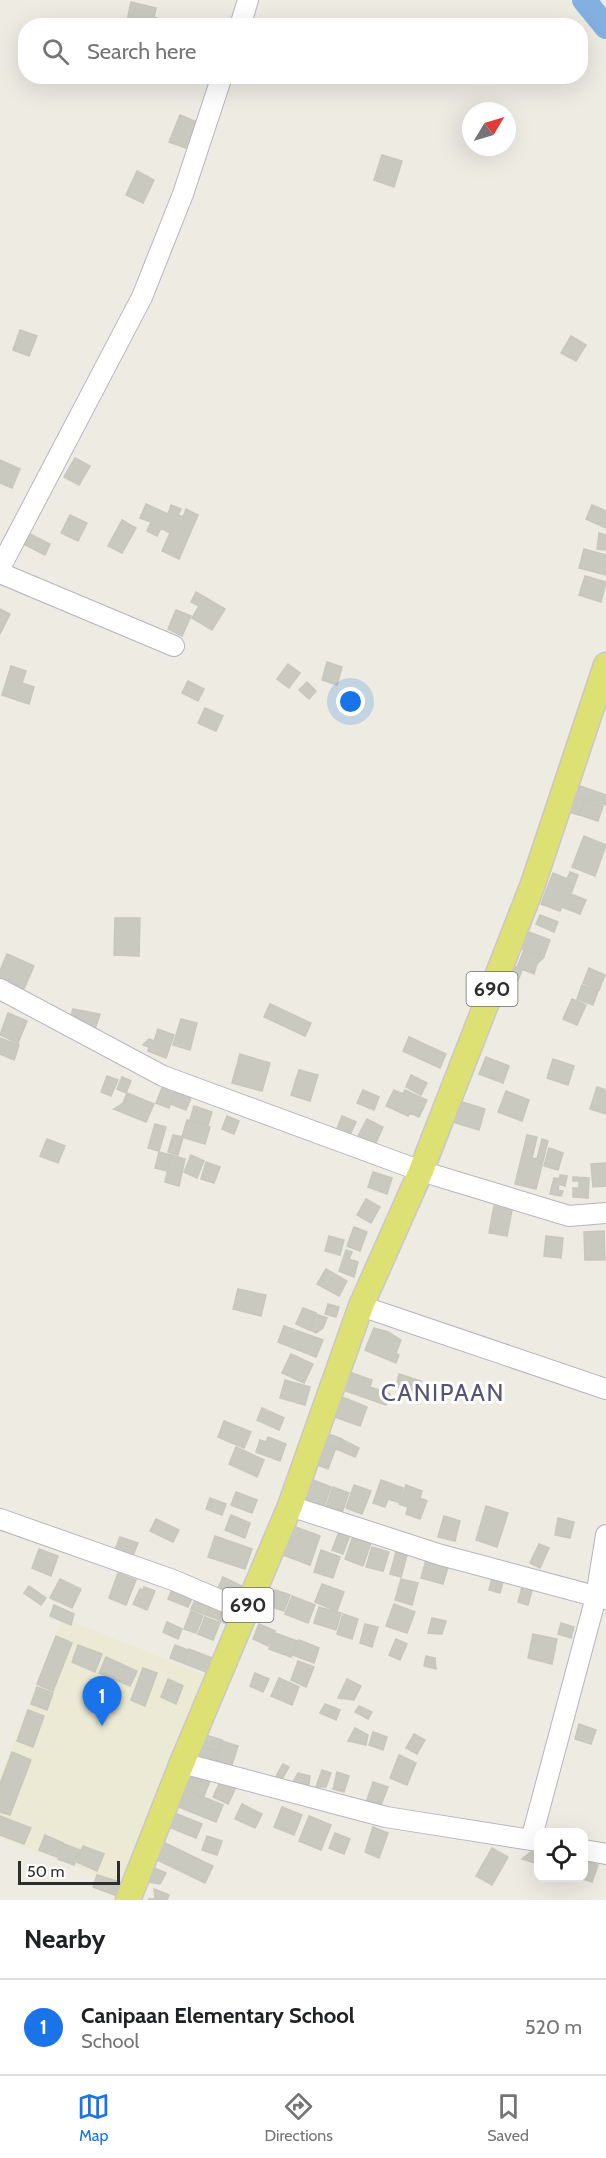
<!DOCTYPE html>
<style>
:root{--surface:#fff;--page:#f6f6f6;--text:#202124;--muted:#757577;--line:#e0e0e0;--accent:#1a73e8}
body{margin:0;font-family:Cabin,sans-serif;background:var(--page);color:var(--text)}
.controls{position:absolute;right:18px;bottom:18px;display:grid;overflow:hidden;border-radius:12px;box-shadow:0 6px 24px #0002}
.controls button{width:54px;height:54px;display:grid;place-items:center;padding:0;border:0;border-bottom:2px solid var(--line);background:var(--surface);color:var(--text);font:30px sans-serif}
.compass{position:absolute;left:462px;top:102px;width:54px;height:54px;border-radius:50%;background:var(--surface);box-shadow:0 6px 24px #0002;rotate:52deg}
.scale{position:absolute;left:18px;bottom:15px;width:102px;box-sizing:border-box;padding-left:6px;border:3px solid #2d2d2d;border-top:0;font-size:16px;line-height:21px;white-space:nowrap;color:#2d2d2d;-webkit-text-stroke:4px #fff;paint-order:stroke}
.you{position:absolute;left:351px;top:702px;width:21px;height:21px;margin:-15px;border:4px solid #fff;border-radius:50%;background:#1a73e8;box-shadow:0 0 0 9px #1a73e833}
.badge{display:grid;place-items:center;width:39px;height:39px;border-radius:50%;background:var(--accent);color:#fff;font-size:20px;font-weight:700}
.pin{position:absolute;translate:-50% -50px;filter:drop-shadow(0 2px 3px #0008)}
.pin::after{content:'';position:absolute;top:32px;width:21px;height:18px;background:inherit;clip-path:polygon(0 0,100% 0,50% 100%)}
.list{margin:0;padding:0;list-style:none}
h2{display:flex;justify-content:space-between;align-items:center;height:78px;margin:0;padding:0 24px;font-size:26px}
h2 small{font-size:20px;font-weight:400;color:var(--muted)}
.list li{display:grid;grid-template-columns:39px 1fr auto;gap:18px;align-items:center;box-sizing:border-box;height:96px;padding:0 24px;border-top:2px solid var(--line)}
.list b{display:block;font-size:22px;white-space:nowrap}
.list p{margin:0;font-size:20px;white-space:nowrap;color:var(--muted)}
.list em{font-size:20px;font-style:normal;color:var(--muted)}
.icon{flex:none;width:33px;height:33px;fill:none;stroke:currentColor;stroke-width:2;stroke-linecap:round;stroke-linejoin:round}
.map{position:relative;flex:none;width:606px;height:1900px;overflow:hidden}
.search{position:absolute;background:var(--surface);box-shadow:0 6px 24px #0002;left:18px;right:18px;top:18px;height:66px;display:flex;align-items:center;gap:15px;box-sizing:border-box;padding:0 21px;border-radius:24px;color:var(--muted);font-size:22px}
.sheet{height:174px;background:var(--surface)}
nav{display:flex;justify-content:space-around;align-items:center;box-sizing:border-box;height:84px;border-top:2px solid var(--line);background:var(--surface);font-size:16px;color:var(--muted)}
nav a{display:grid;justify-items:center;gap:3px}
nav .on{color:var(--accent)}
.map>svg:first-child{display:block}
.education{fill:#ecead4}
.lines{fill:none;stroke-linecap:round;stroke-linejoin:round}
.river{stroke:#83afe1;stroke-width:24}
.building{fill:#c9c9c0;stroke:#c8c7bb;stroke-width:1.5}
.minor-casing{stroke:#b6b5bf;stroke-width:22}
.major-casing{stroke:#c8c8c8;stroke-width:27}
.minor{stroke:#fff;stroke-width:20}
.major{stroke:#dde173;stroke-width:24}
.labels{text-anchor:middle;stroke-width:6;stroke-linejoin:round;paint-order:stroke}
.shield{fill:#fff;stroke:#6c6c6c;stroke-width:1.5}
.shield-label{font-size:20px;font-weight:bold;fill:#2d2d2d}
.quarter-label{font-size:24px;letter-spacing:1.5px;fill:#565379;stroke:#fff}
</style>
<div class="map">
<svg width="606" height="1900" viewBox="0 0 606 1900">
<rect width="100%" height="100%" fill="#edebe2"/>
<path class="education" d="M63,1618L205,1675L122,1885L0,1837V1777Z"/>
<g class="lines">
<path class="river" d="M584,0L606,27"/>
</g>
<path class="building" d="M131,2L156,8L154,17L159,19L158,26H126Z
M180,115L199,123L189,149L169,142Z
M382,155L402,161L394,187L374,180Z
M137,171L154,180L143,203L126,195Z
M20,330L37,336L29,356L13,350Z
M571,336L586,345L576,361L561,353Z
M75,458L90,466L79,485L64,477Z
M0,460L20,469L12,488L0,483Z
M146,504L168,514L171,505L181,509L178,515L183,517L186,509L198,515L179,559L162,551L170,533L161,528L157,536L147,531L151,522L140,518Z
M592,505L606,511V528L586,519Z
M70,515L87,523L78,541L61,533Z
M122,520L136,528L122,553L108,546Z
M28,533L50,544L45,555L23,544Z
M599,533L606,535V550L597,549Z
M584,549L606,555V575L579,568Z
M585,576L606,582L601,602L579,595Z
M196,592L225,609L212,630L192,618L199,606L191,602Z
M0,609L10,614L0,634Z
M176,610L191,616L182,636L168,629Z
M327,662L342,667L337,685L322,680Z
M288,664L300,673L289,688L277,679Z
M11,666L26,671L22,683L34,687L29,704L2,695Z
M188,681L204,689L198,701L182,693Z
M307,682L316,691L309,699L299,690Z
M205,708L223,716L216,731L198,723Z
M580,786L606,795V805L577,796Z
M574,796L584,799L579,815L569,812Z
M585,800L603,806L598,821L580,815Z
M584,836L606,845L595,876L572,867Z
M570,872L578,875L571,894L586,900L580,914L562,907L560,911L541,904L553,873L567,879Z
M540,915L558,922L554,932L536,924Z
M115,918H140L139,956L114,955Z
M526,931L550,940L544,956L520,948Z
M524,950L544,957L537,964L534,974L517,967Z
M7,954L34,966L23,991L0,981V971Z
M513,966L522,970L516,986L506,982Z
M589,968L605,975L599,990L583,983Z
M582,985L598,991L593,1005L577,999Z
M572,999L586,1005L577,1025L563,1019Z
M270,1004L311,1023L305,1036L264,1017Z
M73,1009L100,1014L94,1032L69,1021Z
M8,1013L27,1021L18,1043L0,1035Z
M181,1019L197,1023L190,1050L173,1045Z
M158,1029L174,1035L166,1058L148,1051L149,1047L143,1045L149,1039L154,1041Z
M409,1037L446,1054L440,1068L403,1051Z
M0,1038L19,1045L14,1060L0,1054Z
M240,1054L270,1063L262,1091L232,1083Z
M486,1057L509,1066L503,1083L479,1074Z
M553,1059L574,1066L568,1085L547,1078Z
M299,1070L318,1075L310,1101L291,1095Z
M411,1075L427,1083L421,1095L406,1087Z
M107,1076L118,1080L111,1096L101,1092Z
M122,1077L131,1081L126,1093L117,1089Z
M597,1087L606,1090V1114L590,1109Z
M162,1088L174,1093L169,1108L156,1103Z
M176,1090L192,1095L186,1110L171,1104Z
M363,1090L379,1097L374,1110L357,1103Z
M394,1090L403,1094L405,1090L427,1100L419,1117L410,1113L408,1116L386,1106Z
M506,1091L529,1100L522,1121L498,1112Z
M127,1093L154,1104L146,1122L114,1109L123,1103Z
M462,1102L485,1109L479,1130L453,1122Z
M194,1106L212,1112L208,1125L190,1120Z
M227,1116L239,1121L234,1134L222,1129Z
M342,1116L356,1122L349,1137L336,1131Z
M367,1119L383,1127L375,1145L358,1136Z
M187,1120L210,1127L205,1144L182,1137Z
M155,1124L166,1127L159,1151L148,1148Z
M173,1135L183,1137L178,1155L168,1152Z
M527,1135L537,1137L532,1158L537,1159L542,1139L548,1141L536,1189L515,1184Z
M47,1139L65,1146L58,1163L40,1156Z
M549,1148L563,1153L558,1170L544,1166Z
M159,1152L171,1155L167,1171L155,1168Z
M171,1155L185,1159L179,1186L165,1182Z
M191,1155L204,1161L197,1178L184,1172Z
M206,1162L220,1167L214,1183L201,1179Z
M606,1163V1186L593,1187L591,1164Z
M373,1172L392,1178L387,1194L368,1187Z
M560,1175L567,1176L565,1186L559,1184L558,1190L563,1191L561,1196L550,1194L554,1178L559,1179Z
M573,1177L589,1178L588,1198L573,1197V1188H579V1181H573Z
M366,1199L380,1207L371,1223L357,1215Z
M494,1206L512,1210L507,1236L489,1233Z
M354,1227L367,1232L360,1251L347,1246Z
M604,1231L605,1260H585L584,1232Z
M329,1236L344,1240L340,1255L325,1251Z
M546,1236L563,1238L561,1258L544,1256Z
M346,1250L352,1252L349,1259L358,1262L354,1277L339,1271Z
M326,1269L347,1281L339,1296L317,1284Z
M238,1289L266,1295L261,1316L233,1309Z
M328,1304L339,1307L336,1317L325,1314Z
M303,1308L316,1313L309,1330L296,1324Z
M316,1314L327,1318L323,1328L316,1333L310,1330Z
M284,1326L323,1340L316,1357L278,1342Z
M374,1328L388,1332L401,1340L396,1353L399,1355L396,1363L365,1350Z
M291,1354L313,1364L304,1383L282,1373Z
M352,1373L372,1380L370,1387L390,1394L386,1405L346,1391Z
M399,1374L421,1381L418,1393L396,1387Z
M285,1380L310,1387L305,1405L280,1398Z
M342,1397L367,1407L360,1426L335,1417Z
M262,1408L284,1418L279,1430L257,1420Z
M224,1421L251,1432L244,1448L218,1437Z
M323,1432L342,1439L338,1450L319,1443Z
M268,1437L286,1444L280,1461L256,1452L260,1440L266,1442Z
M343,1440L359,1448L355,1457L339,1450Z
M317,1443L335,1450L328,1469L310,1462Z
M236,1447L264,1460L257,1477L229,1464Z
M308,1478L331,1487L323,1509L300,1500Z
M381,1480L403,1488L398,1502L388,1499L385,1507L373,1503Z
M354,1485L371,1491L362,1514L346,1508Z
M406,1485L422,1491L420,1498L427,1501L420,1519L406,1514L408,1507L399,1504Z
M333,1487L349,1493L340,1518L324,1512Z
M236,1492L257,1500L252,1513L231,1505Z
M210,1498L226,1504L222,1515L206,1509Z
M486,1506L508,1513L497,1547L476,1540Z
M231,1515L250,1523L245,1538L225,1530Z
M444,1516L460,1521L455,1541L438,1537Z
M558,1518L574,1522L570,1538L555,1535Z
M156,1519L179,1530L173,1542L150,1531Z
M293,1526L320,1536L310,1565L283,1555Z
M339,1532L350,1535L343,1554L332,1550Z
M215,1536L252,1549L245,1569L208,1557Z
M353,1536L371,1543L363,1566L345,1559Z
M120,1537L138,1543L132,1558L114,1552Z
M539,1544L549,1548L540,1568L530,1563Z
M372,1547L389,1552L383,1571L366,1567Z
M39,1549L58,1556L51,1576L32,1568Z
M321,1550L340,1557L333,1578L314,1572Z
M396,1552L407,1555L401,1577L390,1574Z
M426,1560L448,1567L443,1584L421,1578Z
M118,1573L136,1580L126,1605L109,1598Z
M493,1574L504,1577L500,1593L489,1590Z
M223,1577L242,1586L235,1602L216,1593Z
M60,1579L81,1589L72,1608L50,1598Z
M401,1579L418,1583L412,1605L395,1600Z
M322,1584L344,1592L337,1611L315,1602Z
M523,1584L533,1587L528,1605L518,1602Z
M29,1586L46,1598L41,1605L24,1593Z
M144,1587L155,1591L147,1610L133,1604L140,1589L143,1590Z
M173,1587L193,1596L188,1607L168,1599Z
M275,1590L290,1595L284,1611L269,1606Z
M197,1595L223,1605L217,1619L191,1609Z
M292,1596L315,1605L308,1623L285,1614Z
M394,1604L415,1612L407,1633L386,1626Z
M54,1605L74,1614L71,1625L50,1616Z
M224,1606L235,1611L229,1625L218,1620Z
M319,1607L341,1613L336,1630L314,1623Z
M191,1611L203,1616L196,1633L184,1629Z
M343,1614L358,1619L352,1639L337,1634Z
M205,1617L220,1623L213,1640L198,1634Z
M432,1618L446,1621L442,1634L428,1633Z
M167,1622L182,1629L178,1639L163,1632Z
M561,1623L574,1627L571,1638L558,1634Z
M259,1624L275,1631L268,1646L253,1639Z
M365,1624L378,1627L372,1647L360,1643Z
M275,1633L297,1641L291,1657L269,1649Z
M533,1634L557,1639L552,1664L528,1658Z
M56,1636L72,1643L53,1691L37,1684Z
M396,1639L407,1644L400,1660L389,1655Z
M299,1640L319,1648L314,1663L293,1655Z
M78,1645L102,1654L95,1672L72,1662Z
M175,1645L188,1650L183,1663L170,1658Z
M189,1649L212,1658L206,1672L183,1663Z
M426,1656L435,1658L436,1669L424,1666Z
M106,1657L137,1671L130,1686L99,1673Z
M298,1661L314,1667L306,1687L291,1680Z
M143,1668L157,1673L145,1706L131,1700Z
M255,1673L269,1679L263,1692L250,1686Z
M279,1678L299,1687L292,1705L271,1696Z
M168,1679L183,1686L176,1704L161,1697Z
M347,1679L361,1686L354,1700L338,1698Z
M37,1687L53,1693L47,1710L31,1704Z
M325,1704L340,1710L336,1720L320,1713Z
M359,1706L372,1712L368,1719L355,1712Z
M28,1710L44,1716L33,1747L17,1741Z
M579,1724L596,1730L591,1744L575,1739Z
M355,1728L368,1735L366,1745L348,1741Z
M373,1732L387,1737L383,1750L369,1745Z
M414,1734L425,1740L417,1754L406,1748Z
M206,1735L222,1740L218,1751L202,1746Z
M222,1741L238,1746L231,1768L216,1763Z
M198,1745L218,1752L215,1762L195,1756Z
M12,1752L31,1760L10,1815L0,1812V1784Z
M399,1755L416,1763L407,1785L390,1778Z
M283,1764L289,1767L281,1781L275,1778Z
M322,1770L331,1773L326,1787H316Z
M189,1772L212,1776L204,1796L183,1788Z
M337,1772L349,1776L344,1792L333,1789Z
M298,1773L310,1776L308,1790L291,1786Z
M221,1780L236,1787L228,1804L213,1797Z
M373,1782L388,1787L381,1805L367,1800Z
M185,1790L223,1805L216,1822L179,1807Z
M242,1804L262,1814L255,1828L235,1819Z
M282,1807L302,1815L294,1835L274,1827Z
M177,1814L202,1824L196,1838L166,1826Z
M0,1816L31,1828L24,1844L0,1835Z
M309,1816L331,1825L321,1850L299,1841Z
M373,1827L388,1833L379,1858L365,1852Z
M335,1833L350,1839L344,1854L329,1848Z
M45,1835L63,1843L57,1857L39,1850Z
M207,1836L222,1841L217,1855L202,1850Z
M163,1842L213,1866L205,1883L155,1859Z
M64,1844L80,1850L74,1865L58,1859Z
M83,1846L104,1854L97,1871L77,1862Z
M492,1848L508,1857L492,1885L476,1876Z
M535,1849L538,1850V1864L522,1859Z
M584,1859L598,1865L592,1882L580,1878H584Z
M148,1865L166,1873L160,1884L141,1881Z
M97,1875L120,1882L115,1895L93,1887Z
M154,1889L169,1895L167,1900L148,1899H155Z"/>
<g class="lines">
<g class="minor-casing">
<path id="minor" d="M240,26L248,0
M0,568L142,297L183,194L222,76
M0,573L174,646
M0,989L163,1076L421,1171L569,1216L606,1213
M361,1306L606,1389
M290,1506L441,1555L606,1599
M0,1519L173,1580L246,1611
M182,1763L386,1817L538,1841
M531,1840L596,1597L606,1535
M584,1850L606,1854"/>
</g>
<g class="major-casing">
<path id="major" d="M128,1900L182,1763L290,1506L361,1306L421,1171L533,884L606,665"/>
</g>
<use href="#minor" class="minor"/>
<use href="#major" class="major"/>
</g>
<g class="labels">
<g class="shield">
<rect x="466.5" y="972" width="51" height="34" rx="4.5"/>
<rect x="222.5" y="1588" width="51" height="34" rx="4.5"/>
</g>
<g class="shield-label">
<text x="492" y="996">690</text>
<text x="248" y="1612">690</text>
</g>
<g class="quarter-label">
<text x="443" y="1401">CANIPAAN</text>
</g>
</g>
</svg>
<div class="controls">
<button><svg class="icon" aria-label="locate" viewBox="0 0 24 24"><circle cx="12" cy="12" r="6"/><path d="M12 2v4M12 18v4M2 12h4M18 12h4"/></svg></button>
</div>
<svg class="compass" viewBox="-18 -18 36 36"><path d="M0-13l5 13h-10z" fill="#e53935"/><path d="M0 13l5-13h-10z" fill="#757577"/></svg>
<div class="scale">50 m</div>
<div class="you"></div>
<div class="pin badge" style="left:102px;top:1726px">1</div>
<div class="search"><svg class="icon" aria-label="search" viewBox="0 0 24 24"><circle cx="10" cy="10" r="6"/><path d="M15 15l6 6"/></svg>Search here</div>
</div>
<section class="sheet">
<h2>Nearby<small></small></h2>
<ul class="list">
<li><span class="badge">1</span><div><b>Canipaan Elementary School</b><p>School</p></div><em>520 m</em></li>
</ul>
</section>
<nav>
<a class="on"><svg class="icon" aria-label="map" viewBox="0 0 24 24"><path d="M3 6l6-2 6 2 6-2v14l-6 2-6-2-6 2zM9 4v14M15 6v14"/></svg>Map</a>
<a><svg class="icon" aria-label="directions" viewBox="0 0 24 24"><path d="M12 3l9 9-9 9-9-9zM9 14v-3h6M13 9l2 2-2 2"/></svg>Directions</a>
<a><svg class="icon" aria-label="saved" viewBox="0 0 24 24"><path d="M7 4h10v16l-5-4-5 4z"/></svg>Saved</a>
</nav>
